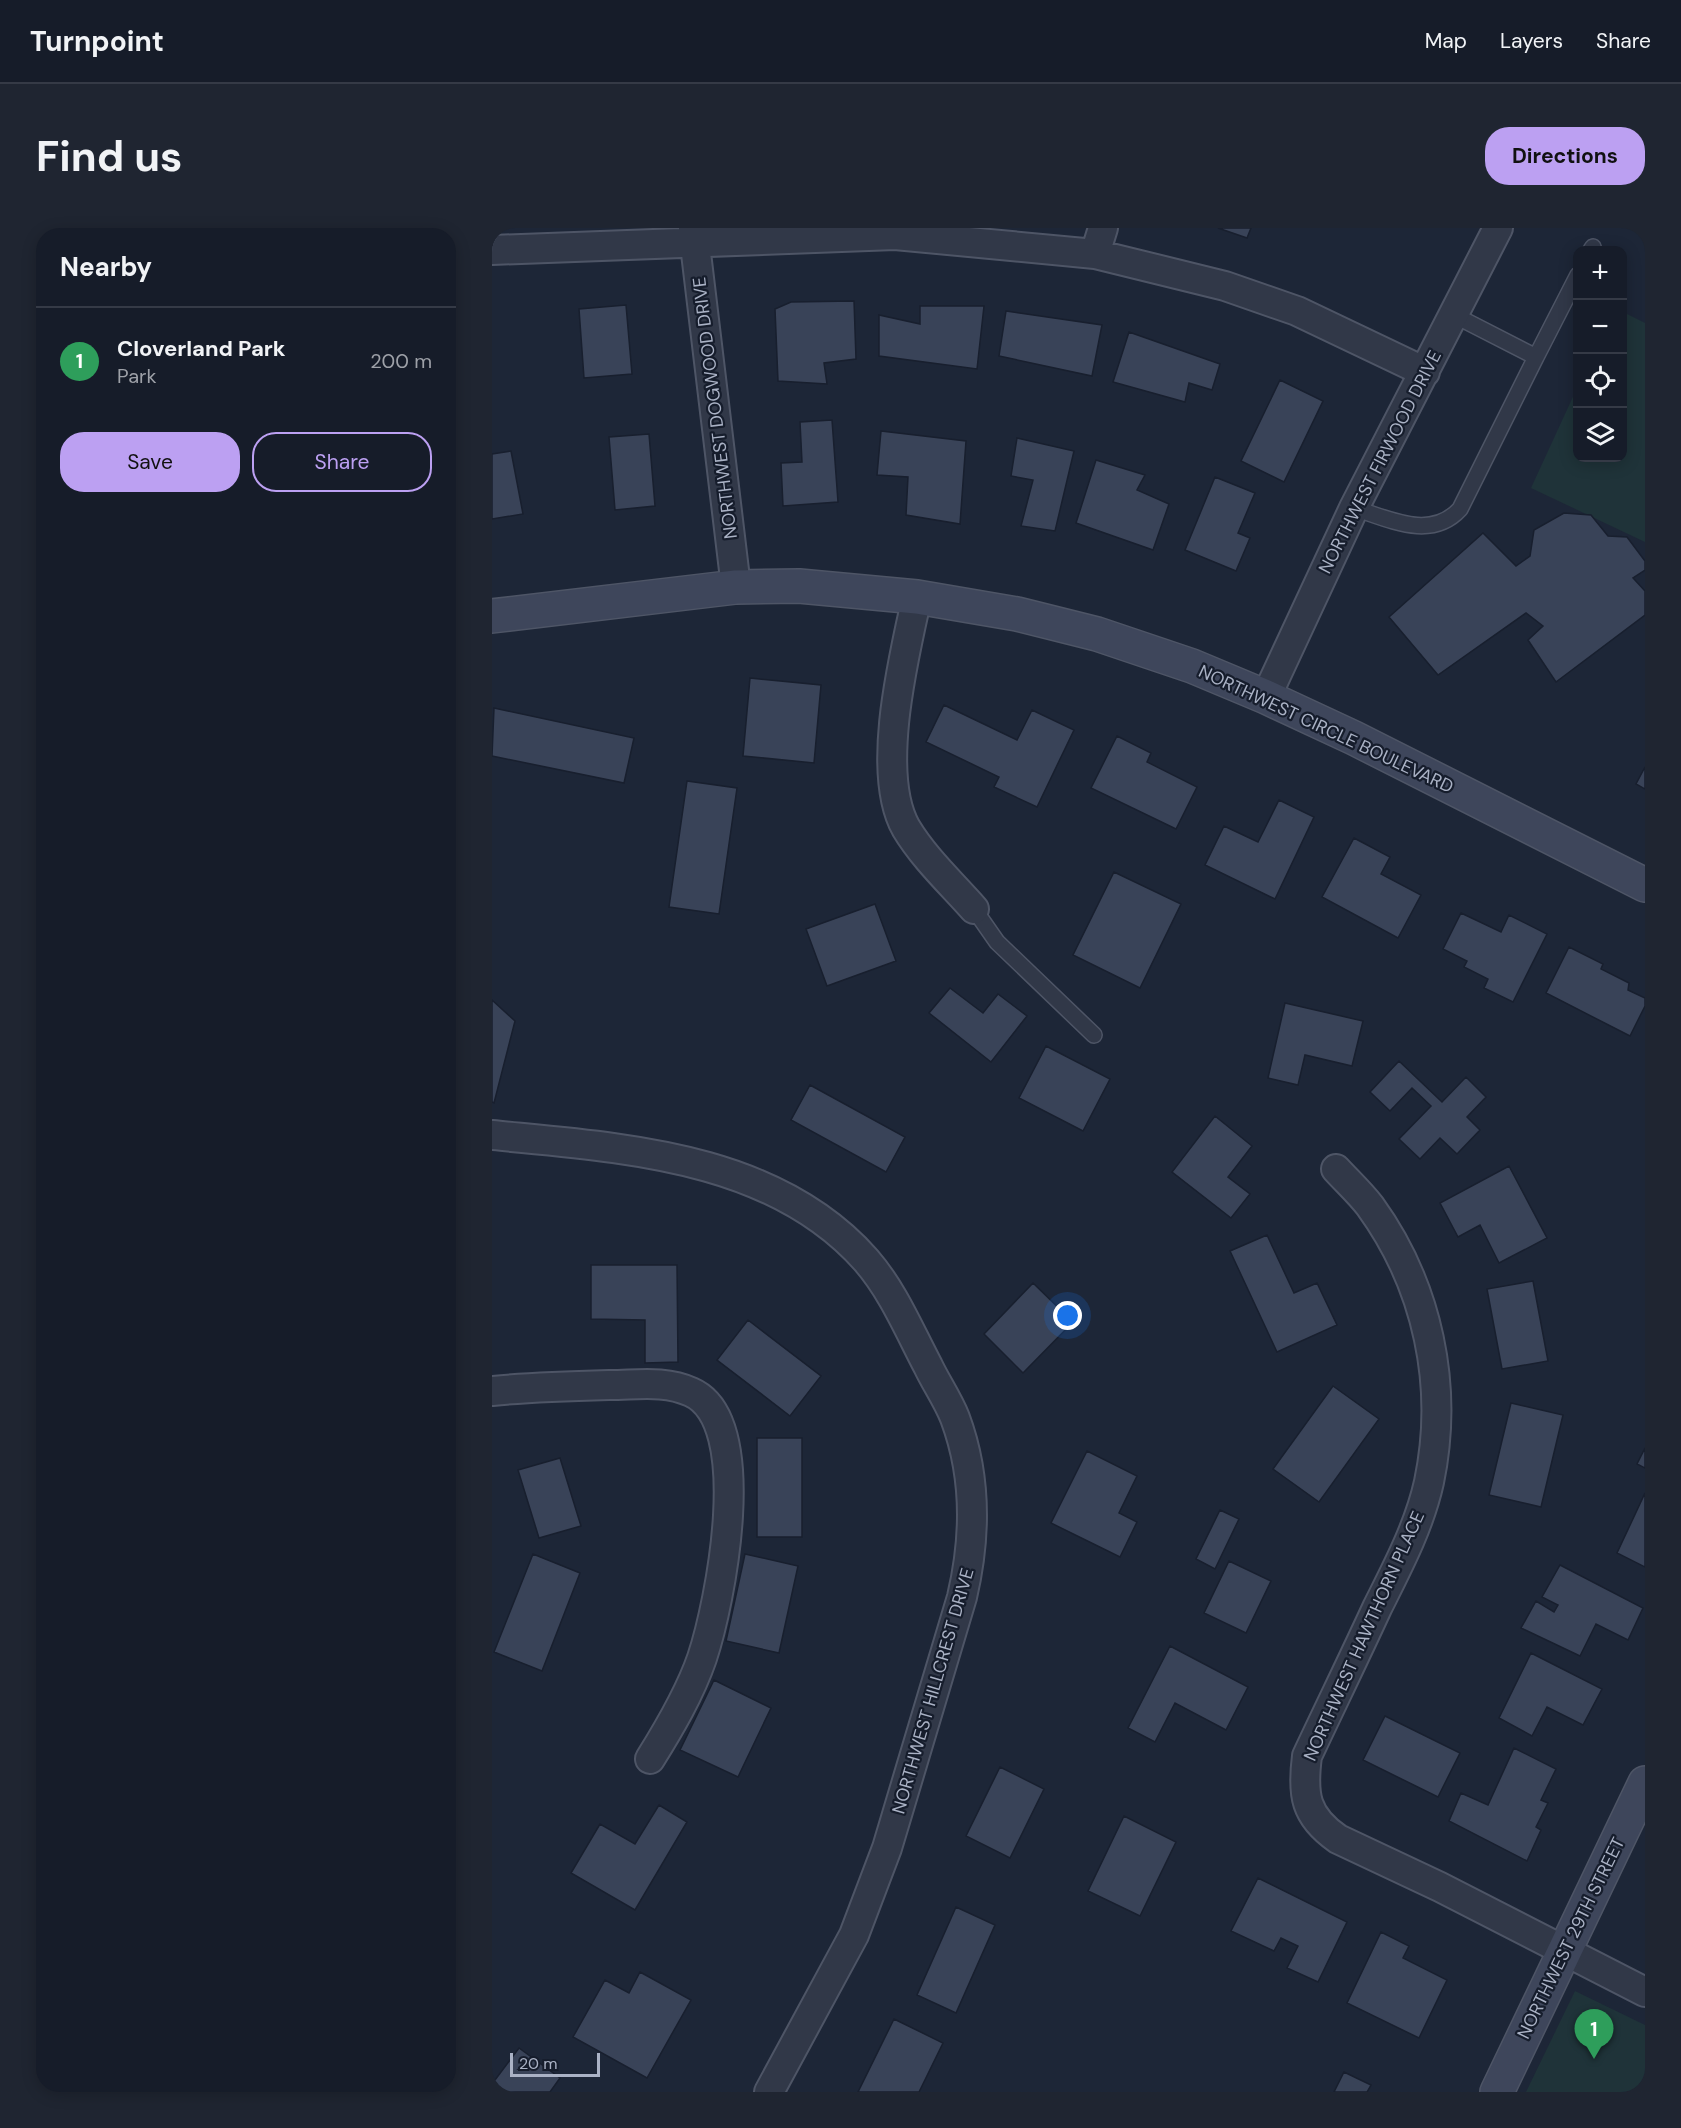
<!DOCTYPE html>
<meta charset="utf-8">
<style>
:root{--surface:#161c29;--page:#1f2531;--text:#f1f3f6;--muted:#9ea1a8;--line:#353a46;--accent:#bca0f2}
body{margin:0;font-family:"DM Sans",sans-serif;background:var(--page);color:var(--text)}
.controls{position:absolute;right:18px;top:18px;display:grid;overflow:hidden;border-radius:12px;box-shadow:0 3px 15px #0003}
.controls button{width:54px;height:54px;display:grid;place-items:center;padding:0;border:0;border-bottom:2px solid var(--line);background:var(--surface);color:var(--text);font:30px sans-serif}
.scale{position:absolute;left:18px;bottom:15px;width:90px;box-sizing:border-box;padding-left:6px;border:3px solid #aab2c5;border-top:0;font-size:16px;line-height:21px;white-space:nowrap;color:#aab2c5;-webkit-text-stroke:4px #161d2c;paint-order:stroke}
.you{position:absolute;left:576px;top:1088px;width:21px;height:21px;margin:-15px;border:4px solid #fff;border-radius:50%;background:#1a73e8;box-shadow:0 0 0 9px #1a73e833}
.badge{display:grid;place-items:center;width:39px;height:39px;border-radius:50%;background:var(--accent);color:#fff;font-size:20px;font-weight:700}
.pin{position:absolute;translate:-50% -50px;filter:drop-shadow(0 2px 3px #0008)}
.pin::after{content:'';position:absolute;top:32px;width:21px;height:18px;background:inherit;clip-path:polygon(0 0,100% 0,50% 100%)}
.list{margin:0;padding:0;list-style:none}
h2{display:flex;justify-content:space-between;align-items:center;height:78px;margin:0;padding:0 24px;font-size:26px}
h2 small{font-size:20px;font-weight:400;color:var(--muted)}
.list li{display:grid;grid-template-columns:39px 1fr auto;gap:18px;align-items:center;box-sizing:border-box;height:108px;padding:0 24px;border-top:2px solid var(--line)}
.list b{display:block;font-size:22px;white-space:nowrap}
.list p{margin:0;font-size:20px;white-space:nowrap;color:var(--muted)}
.list em{font-size:20px;font-style:normal;color:var(--muted)}
.actions{display:flex;gap:12px;padding:18px 24px}
.actions a{flex:1;padding:14px 0;border:2px solid var(--accent);border-radius:24px;text-align:center;font-size:21px;color:var(--accent)}
.actions .main{background:var(--accent);color:#111}
.icon{flex:none;width:33px;height:33px;fill:none;stroke:currentColor;stroke-width:2;stroke-linecap:round;stroke-linejoin:round}
.map{position:relative;flex:none;width:1153px;height:1864px;overflow:hidden;border-radius:24px}
header{display:flex;align-items:center;gap:36px;box-sizing:border-box;height:84px;padding:0 30px;background:var(--surface);border-bottom:2px solid var(--line)}
header strong{font-size:28px}
nav{display:flex;gap:33px;margin-inline-start:auto;font-size:21px}
.intro{display:flex;align-items:center;justify-content:space-between;box-sizing:border-box;height:144px;padding:0 36px}
h1{margin:0;font-size:42px}
.button{padding:15px 27px;border-radius:24px;background:var(--accent);color:#111;font-size:21px;font-weight:700}
main{display:flex;gap:36px;padding:0 36px}
aside{flex:1;background:var(--surface);border-radius:24px;box-shadow:0 3px 15px #0003}
.map>svg:first-child{display:block}
.green{fill:#1f3339}
.building{fill:#394358;stroke:#181f2e;stroke-width:1.5}
.lines{fill:none;stroke-linecap:round;stroke-linejoin:round}
.lane-casing{stroke:#4e5566;stroke-width:18}
.street-casing{stroke:#4e5566;stroke-width:32}
.secondary-casing{stroke:#4e5566;stroke-width:36}
.lane{stroke:#313848;stroke-width:15}
.street{stroke:#313848;stroke-width:28}
.secondary{stroke:#3e465b;stroke-width:33}
.labels{text-anchor:middle;stroke-width:4.5;stroke-linejoin:round;paint-order:stroke}
.street-label{font-size:18px;fill:#aab2c5;stroke:#161d2c}
</style>
<header>
<strong>Turnpoint</strong>
<nav><a>Map</a><a>Layers</a><a>Share</a></nav>
</header>
<div class="intro"><h1>Find us</h1><a class="button">Directions</a></div>
<main>
<aside>
<h2>Nearby<small></small></h2>
<ul class="list">
<li><span class="badge" style="background:#2e9e5b">1</span><div><b>Cloverland Park</b><p>Park</p></div><em>200 m</em></li>
</ul>
<div class="actions"><a class="main">Save</a><a>Share</a></div>
</aside>
<div class="map">
<svg width="1153" height="1864" viewBox="0 0 1153 1864">
<rect width="100%" height="100%" fill="#1d2637"/>
<path class="green" d="M1131,84L1153,95V314L1039,260L1085,160L1086,230H1130Z
M1083,1763L1153,1797V1864H1034Z"/>
<path class="building" d="M726,0H759L755,10Z
M362,73L364,131L332,135L335,156L286,153L283,81L299,74Z
M134,77L140,146L92,150L87,81Z
M428,78H492L485,141L387,128V87L428,96Z
M514,83L610,97L600,148L507,128Z
M637,104L728,136L720,162L697,155L693,174L621,154Z
M788,152L831,173L792,254L749,233Z
M340,192L346,274L291,278L289,235L310,234L308,194Z
M389,203L474,213L468,296L414,287L416,249L385,247Z
M157,206L163,278L123,282L117,209Z
M525,210L582,223L563,303L529,298L541,252L519,248Z
M19,223L31,286L0,291V226Z
M604,232L653,247L645,262L677,276L661,322L584,295Z
M723,249L763,265L746,305L758,310L744,343L693,322Z
M1072,285L1099,287L1116,308L1135,309L1153,333V342L1141,350L1153,363V387L1064,454L1036,412L1051,398L1034,385L946,447L897,389L991,305L1024,338L1038,328L1042,302Z
M258,450L329,457L322,535L251,528Z
M452,477L525,512L540,482L582,502L545,579L502,559L507,549L434,514Z
M2,480L142,510L132,555L0,528Z
M625,508L659,525L655,534L705,559L684,601L599,560Z
M1153,539V561L1144,556Z
M195,553L245,560L227,686L177,679Z
M787,572L822,589L783,671L713,637L732,598L766,614Z
M862,610L898,629L889,646L929,667L906,710L830,669Z
M622,644L689,676L648,760L581,727Z
M383,676L404,733L335,758L314,701Z
M969,685L1009,704L1017,687L1055,706L1021,774L992,760L996,751L972,739L975,733L951,721Z
M1077,719L1111,736L1109,741L1137,755L1136,762L1153,770V778L1138,808L1054,765Z
M458,760L491,785L506,766L535,788L499,834L437,785Z
M0,772L23,793L2,875L0,874Z
M793,775L871,793L860,838L813,827L806,857L776,850Z
M554,818L618,851L591,903L527,870Z
M907,833L950,874L974,849L994,869L975,889L988,902L965,926L948,910L928,931L907,911L939,878L920,860L898,883L878,864Z
M318,857L413,909L394,944L299,892Z
M723,888L760,918L736,949L758,966L739,990L680,944Z
M1017,938L1055,1010L1007,1035L988,997L966,1009L948,975Z
M775,1007L802,1065L825,1055L845,1097L785,1124L738,1023Z
M99,1037H185L186,1134L153,1135V1092L99,1091Z
M1041,1053L1056,1133L1010,1141L995,1061Z
M541,1055L581,1094L531,1145L492,1106Z
M256,1092L329,1148L298,1188L225,1132Z
M841,1158L887,1191L827,1274L781,1241Z
M1019,1175L1071,1187L1049,1279L997,1267Z
M265,1210H310V1309H265Z
M1153,1220V1240L1145,1236Z
M595,1223L645,1248L627,1285L645,1294L628,1329L559,1295Z
M68,1230L89,1298L47,1310L26,1242Z
M1153,1265V1339L1125,1325Z
M728,1282L747,1291L723,1341L704,1331Z
M41,1326L88,1345L50,1443L2,1424Z
M253,1326L306,1338L287,1425L234,1413Z
M737,1333L779,1353L754,1405L712,1385Z
M1068,1337L1151,1380L1136,1412L1104,1396L1088,1428L1029,1400L1044,1373L1062,1384L1066,1377L1050,1369Z
M678,1418L756,1459L734,1502L683,1475L663,1514L636,1500Z
M1039,1425L1110,1461L1091,1497L1055,1479L1040,1508L1007,1490Z
M222,1452L279,1480L246,1549L188,1522Z
M893,1488L968,1525L946,1569L871,1532Z
M1022,1520L1064,1541L1049,1572L1056,1575L1044,1599L1049,1602L1035,1633L957,1593L969,1565L996,1577Z
M508,1539L552,1561L518,1630L474,1608Z
M167,1577L195,1594L143,1682L79,1645L108,1596L143,1616Z
M632,1588L684,1614L648,1688L596,1663Z
M766,1650L855,1694L826,1754L795,1740L806,1718L789,1710L782,1723L739,1703Z
M464,1679L503,1697L464,1785L425,1767Z
M889,1704L917,1718L911,1730L955,1752L927,1810L855,1775Z
M148,1744L199,1772L155,1850L81,1809L113,1752L137,1765Z
M402,1791L451,1815L427,1864H366Z
M27,1820L68,1850L58,1864H0V1856Z
M852,1844L879,1857L875,1864H842Z"/>
<g class="lines">
<g class="lane-casing">
<path id="lane" d="M1099,22L1101,19
M1044,129L1086,47
M862,280C897,291 939,313 968,281L1044,129L962,87
M482,681L505,714L602,807"/>
</g>
<g class="street-casing">
<path id="street" d="M201,0L244,359
M0,22L403,7L603,26L733,58L805,83L933,144
M603,26L611,0
M425,369C412,428 383,545 414,600C432,630 459,655 482,681
M774,469L862,280L1006,0
M0,907C130,920 281,927 374,1032C401,1063 417,1102 436,1138C444,1155 456,1172 463,1190C485,1249 484,1309 470,1369L395,1620L362,1707L277,1864
M844,941C855,953 868,965 878,978C936,1058 957,1158 937,1254C927,1299 905,1340 885,1380C862,1430 838,1479 815,1528C810,1567 813,1588 846,1611L948,1659L1153,1764
M0,1163C39,1159 79,1158 118,1157C145,1157 173,1152 199,1164C265,1193 228,1376 210,1430C198,1465 178,1499 158,1531"/>
</g>
<g class="secondary-casing">
<path id="secondary" d="M0,388L244,359L307,358L425,369L525,386L605,406L700,438L774,469L862,510L1153,657
M1005,1864L1153,1555"/>
</g>
<use href="#lane" class="lane"/>
<use href="#street" class="street"/>
<use href="#secondary" class="secondary"/>
</g>
<g class="labels">
<g class="street-label">
<text transform="translate(223 180) rotate(-97)" y="6">NORTHWEST DOGWOOD DRIVE</text>
<text transform="translate(888 234) rotate(-63)" y="6">NORTHWEST FIRWOOD DRIVE</text>
<text transform="translate(834 501) rotate(25)" y="6">NORTHWEST CIRCLE BOULEVARD</text>
<text transform="translate(872 1408) rotate(-66)" y="6">NORTHWEST HAWTHORN PLACE</text>
<text transform="translate(441 1463) rotate(-74)" y="6">NORTHWEST HILLCREST DRIVE</text>
<text transform="translate(1079 1710) rotate(-64)" y="6">NORTHWEST 29TH STREET</text>
</g>
</g>
</svg>
<div class="controls">
<button>+</button>
<button>−</button>
<button><svg class="icon" aria-label="locate" viewBox="0 0 24 24"><circle cx="12" cy="12" r="6"/><path d="M12 2v4M12 18v4M2 12h4M18 12h4"/></svg></button>
<button><svg class="icon" aria-label="layers" viewBox="0 0 24 24"><path d="M12 4l9 5-9 5-9-5zM3 14l9 5 9-5"/></svg></button>
</div>
<div class="scale">20 m</div>
<div class="you"></div>
<div class="pin badge" style="left:1102px;top:1831px;background:#2e9e5b">1</div>
</div>
</main>
